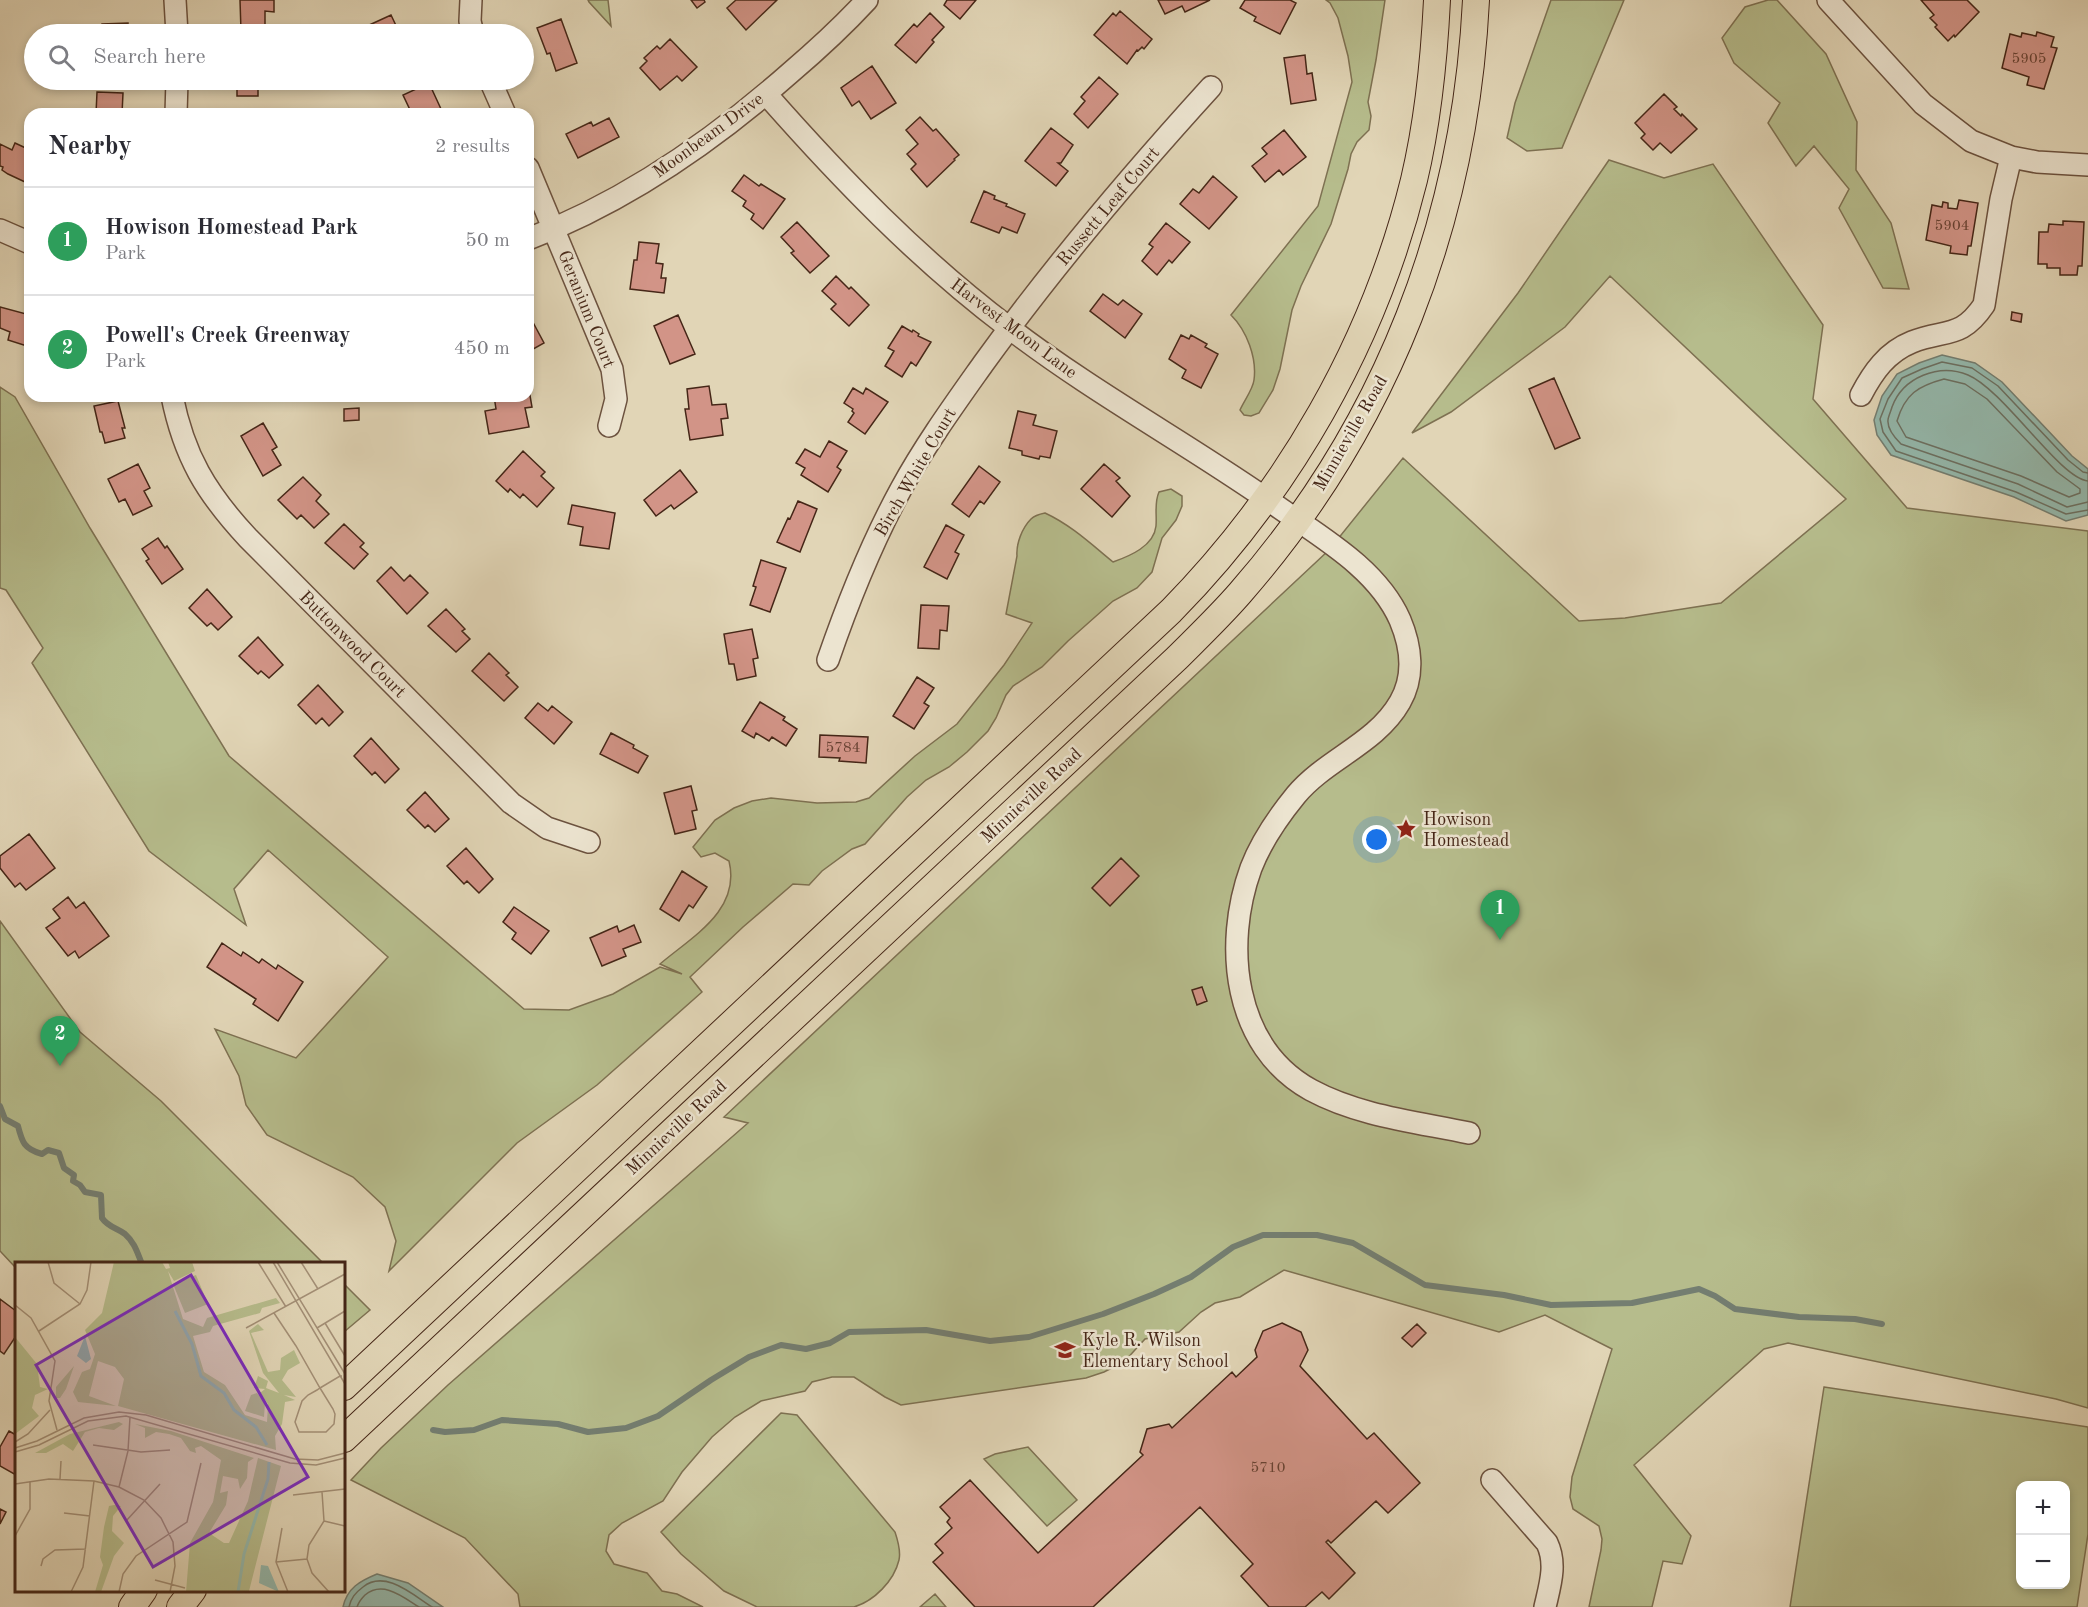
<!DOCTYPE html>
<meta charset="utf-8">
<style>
:root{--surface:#fff;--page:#f7f7f7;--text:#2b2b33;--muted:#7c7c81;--line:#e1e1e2;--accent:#ea580c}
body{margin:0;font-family:"Old Standard TT",serif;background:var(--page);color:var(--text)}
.controls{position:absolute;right:18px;bottom:18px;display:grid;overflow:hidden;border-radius:12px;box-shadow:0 3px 9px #0003}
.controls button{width:54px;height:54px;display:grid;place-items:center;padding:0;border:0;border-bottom:2px solid var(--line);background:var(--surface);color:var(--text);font:30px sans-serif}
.you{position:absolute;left:1377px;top:840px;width:21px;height:21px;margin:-15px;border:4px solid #fff;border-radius:50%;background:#1a73e8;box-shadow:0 0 0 9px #1a73e833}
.badge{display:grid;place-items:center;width:39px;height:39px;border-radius:50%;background:var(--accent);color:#fff;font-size:20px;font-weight:700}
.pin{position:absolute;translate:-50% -50px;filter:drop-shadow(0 2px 3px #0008)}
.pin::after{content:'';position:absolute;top:32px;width:21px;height:18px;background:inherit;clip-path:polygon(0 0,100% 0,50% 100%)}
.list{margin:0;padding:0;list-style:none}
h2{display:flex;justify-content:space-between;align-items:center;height:78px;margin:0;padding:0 24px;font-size:26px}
h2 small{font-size:20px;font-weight:400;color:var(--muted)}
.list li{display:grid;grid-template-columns:39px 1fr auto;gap:18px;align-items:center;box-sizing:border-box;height:108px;padding:0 24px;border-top:2px solid var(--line)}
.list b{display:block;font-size:22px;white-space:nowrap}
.list p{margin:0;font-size:20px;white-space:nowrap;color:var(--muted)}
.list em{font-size:20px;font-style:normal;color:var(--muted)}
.icon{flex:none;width:33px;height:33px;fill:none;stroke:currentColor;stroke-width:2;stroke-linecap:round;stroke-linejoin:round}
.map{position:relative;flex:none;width:2088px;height:1607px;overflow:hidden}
.search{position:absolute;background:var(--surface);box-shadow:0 3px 9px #0003;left:24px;top:24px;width:510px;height:66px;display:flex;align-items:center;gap:15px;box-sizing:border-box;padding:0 21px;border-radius:33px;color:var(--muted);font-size:22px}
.panel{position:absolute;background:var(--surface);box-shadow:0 3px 9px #0003;left:24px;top:108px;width:510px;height:294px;border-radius:18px}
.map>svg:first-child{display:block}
.green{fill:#b6bc8c;stroke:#7e7152;stroke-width:1.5;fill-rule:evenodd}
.water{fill:#94b9ad;stroke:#747e71;stroke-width:1.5}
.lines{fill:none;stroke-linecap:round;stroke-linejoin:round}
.shore{stroke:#6c7062;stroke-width:1.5}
.stream{stroke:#747e71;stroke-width:6}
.building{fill:#d29487;stroke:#452617;stroke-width:1.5}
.minor-casing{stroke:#6c523f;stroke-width:24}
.major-casing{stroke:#452617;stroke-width:28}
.minor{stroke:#ece4d0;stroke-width:21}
.major{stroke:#e1d5b6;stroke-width:26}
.labels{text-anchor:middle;stroke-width:5;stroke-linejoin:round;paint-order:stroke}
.number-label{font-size:15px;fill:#684233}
.street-label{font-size:18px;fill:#452617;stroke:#ece4d0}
.poi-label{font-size:18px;fill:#452617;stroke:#ece4d0;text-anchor:start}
.inset-river{fill:none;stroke:#94b9ad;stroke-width:3}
.inset-road{fill:none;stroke:#a38f76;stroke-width:1.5}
.view{fill:#7b2cbf;fill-opacity:0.15;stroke:#7b2cbf;stroke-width:3}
.inset-edge{fill:none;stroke:#452617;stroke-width:3}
</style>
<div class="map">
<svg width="2088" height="1607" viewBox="0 0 2088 1607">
<rect width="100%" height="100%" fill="#e1d5b6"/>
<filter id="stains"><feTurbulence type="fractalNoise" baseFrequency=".00333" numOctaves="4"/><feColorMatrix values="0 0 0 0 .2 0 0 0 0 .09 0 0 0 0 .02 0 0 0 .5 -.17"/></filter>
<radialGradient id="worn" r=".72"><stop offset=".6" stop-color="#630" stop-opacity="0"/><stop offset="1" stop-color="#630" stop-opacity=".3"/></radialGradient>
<path class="green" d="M588,0H608L611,26L589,2Z
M1326,0H1385L1376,60L1368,102L1371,116L1369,130L1357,142L1351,154L1348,169L1331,224L1301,286L1292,310L1280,369L1273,390L1259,413L1251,416L1244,415L1240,410C1244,401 1253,389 1254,380C1257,358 1247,331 1231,315L1318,206L1352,82L1348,56L1338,18L1330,3Z
M1551,0H1624L1562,148L1527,151L1507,138L1515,103Z
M1768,0H1777L1826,54L1857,122L1856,170L1891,223L1909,289L1883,288L1839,208L1849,189L1814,146L1796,166L1768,123L1780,103L1734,63L1722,38L1745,7Z
M1609,160L1664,178L1713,164L1823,325L1813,399L1907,508L2088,531V1408L2056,1399L1788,1343L1764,1349L1634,1465L1691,1536L1682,1564L1663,1561L1652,1607H1589L1601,1550L1602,1539L1599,1526L1573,1509L1570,1497L1572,1477L1612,1349L1545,1315L1499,1332L1284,1270L1240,1297L1215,1303L1201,1312L1179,1332L1145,1339L1124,1362L1104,1372L1086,1378L901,1405L885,1397L854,1377H832L812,1382L805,1391L761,1401L735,1417L712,1437L682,1472L663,1501L622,1523L609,1535L606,1551L614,1564L647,1573L662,1591L677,1594L703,1607H520L518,1594L465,1538L351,1480L381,1448L448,1385L748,1123L724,1117L1329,550L1403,458L1579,621L1625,618L1721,603L1846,499L1610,276L1565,327L1451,412L1412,433L1518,293Z
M0,387L15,397L90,528L229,756L524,1009L569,1010L613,994L660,967L682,974L660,964C693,936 741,910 729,861L715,853L701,857L693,847L715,820L734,808L752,801L771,798L817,803L856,802L869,798L915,756L957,724L1004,665L1032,623L1006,614L1017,556C1016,544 1022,528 1031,519C1035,515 1040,514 1045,513C1071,525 1091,544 1113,562C1130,556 1154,546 1156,526C1157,514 1154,503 1159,492L1171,489L1182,496V506L1176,520L1162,538L1152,572L1137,588L1113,601L1068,641L1042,667L1013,686L1006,695L996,718L988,731L967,752L949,767L926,780L907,797L865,844L852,849L822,871L809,885L793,884L743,927L690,977L702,992L597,1085L517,1143L389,1271L396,1241L385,1207L353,1177L267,1135L246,1105L239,1076L215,1029L296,1058L388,957L268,850L234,889L246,925L149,851L32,663L43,648L6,590L0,588Z
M0,921L80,1032L161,1101L323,1263L16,1264V1268L0,1251Z
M344,1284L370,1310L344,1332Z
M1824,1387L2088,1427V1534L2077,1607H1790ZM2020,1486H2066V1584H2020Z
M781,1413L797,1415L895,1532C898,1541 901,1551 899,1560C894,1581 874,1601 854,1607H757L724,1591L681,1554L661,1532Z
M1028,1447L1077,1500L1047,1526L984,1459L995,1454Z
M935,1594L946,1607H920Z"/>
<path class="water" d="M1942,355L1975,363L2002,382L2072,456L2088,469V515L2066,521L2014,497L1891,455L1877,435L1874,420L1882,396L1897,374L1919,363Z
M377,1574L408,1583L443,1607H343C347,1588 360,1581 377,1574Z"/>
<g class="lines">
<path class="shore" d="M1944,379L1965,384L1987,399L2057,472L2080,489V493L2069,497L2021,476L1906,437L1897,421C1905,394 1918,386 1944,379Z
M2088,473L2083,472L2068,460L1998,386L1972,368L1942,362L1922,369L1902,378L1888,399L1880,419L1883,432L1896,451L2016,492L2066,514L2088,510
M2088,481C2060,479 2004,390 1968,375C1939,363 1903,377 1892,407C1891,411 1888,417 1888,420C1887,429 1896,439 1901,444L2018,484L2067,507L2088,502
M349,1607C351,1598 355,1593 363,1587C385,1569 413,1595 432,1607
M357,1607C359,1601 361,1599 365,1595C383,1580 403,1597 419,1607"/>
<path class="stream" d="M0,1106L5,1119L18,1126C22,1142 24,1149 42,1154L48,1150L59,1153L64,1168L74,1175L73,1181L80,1185L85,1192L101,1195L102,1218C108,1227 117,1228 125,1234C135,1243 137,1252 142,1264
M433,1430L445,1432L474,1430L502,1420L558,1424L588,1432L626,1428L658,1416L711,1380L749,1357L781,1345L806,1349L830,1343L849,1332L926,1330L990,1341L1029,1337L1103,1314L1154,1294L1191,1277L1233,1247L1263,1235H1317L1353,1243L1425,1285L1504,1295L1551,1305L1632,1303L1699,1289L1715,1296L1735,1309L1799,1317L1855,1319L1882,1324"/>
</g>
<path class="building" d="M240,0H274V12L265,11V27H262V31H241Z
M691,0H704L705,2L697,8Z
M736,0H777L746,30L727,8Z
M947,0H976L960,19L944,5Z
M1158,0H1210L1185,12L1182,6L1165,14Z
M1245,0H1290L1296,3L1280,34L1254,21L1256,17L1240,8Z
M1921,0H1967L1979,12L1955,37L1954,35L1948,41L1935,27L1937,25L1930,18L1934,15Z
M1120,11L1152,39L1144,49L1142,47L1138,51L1137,50L1127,64L1094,35L1113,13L1116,16Z
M930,13L944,27L932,40L934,42L916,63L895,45L914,24L917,27Z
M391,15L400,34H368L365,27Z
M561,19L577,63L556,71L550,53L547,54L537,28Z
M128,23V34H102V24Z
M2037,32L2054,37L2051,47L2057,48L2044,89L2027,85L2029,77L2002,68L2010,34L2021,37L2022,33L2036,36Z
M670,39L697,67L682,81L677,76L660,90L640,68L647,61L644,58L657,46L660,49Z
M1305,55L1307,74L1312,73L1316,100L1291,104L1284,58Z
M872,66L896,103L871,119L859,101L852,106L841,88Z
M1099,77L1118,94L1088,128L1074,114L1085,101L1081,97Z
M237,80H258V96H237Z
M429,83L441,109L438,111L439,114H412L403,95Z
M97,92L123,93L122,114H96Z
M1664,94L1677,107L1674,109L1681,116L1682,114L1697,129L1671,153L1660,143L1653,150L1641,138L1645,134L1635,123Z
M920,117L933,131L936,129L959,155L954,159L955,160L927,187L911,169L916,164L907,154L918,144L906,130Z
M609,118L619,137L578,158L566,134L591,122L593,126Z
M1051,128L1073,145L1061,163H1058L1068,171L1056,186L1025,161Z
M1284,130L1306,157L1283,175L1279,170L1265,182L1252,166L1267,154L1262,148Z
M15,143L30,150V172L25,182L8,174L2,170L3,167L0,166V144L12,150Z
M744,175L759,186L761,184L785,199L763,229L751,219L754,214L743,206L746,201L732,191Z
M1213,176L1237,197L1209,229L1180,204L1193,189L1199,193Z
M984,191L995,196L994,199L1007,204L1006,206L1025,214L1017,233L1002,227L999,233L971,222Z
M1959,200L1978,203L1971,246H1968L1967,255L1950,253L1951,246L1926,240L1932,205L1942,207L1943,202L1948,203V208L1957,209Z
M2063,221L2084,222L2082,266H2078L2077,275H2060V268H2047V264H2038L2039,232H2048L2049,224L2063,225Z
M797,222L829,256L810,273L791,253L794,251L781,237Z
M1166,223L1190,242L1172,263L1169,260L1157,275L1142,261L1153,247L1149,244Z
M639,242L659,244L656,263L663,264L661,278H666L664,293L630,289L634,260H637Z
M836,276L849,289L851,287L869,305L849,326L831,309L836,304L822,291Z
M1103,294L1118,305L1123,300L1142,314L1125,338L1090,311Z
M0,307L30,315V347L8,340L10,332L0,328Z
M2012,312L2022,314L2021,322L2011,320Z
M528,313L544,343L528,352Z
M678,315L695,354L670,364L654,326Z
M902,326L912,332L913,330L919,334L918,336L931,342L916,366L911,362L902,377L885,366L894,351L888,348Z
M1181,335L1189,339L1191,335L1207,344L1205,347L1218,354L1201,388L1182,378L1186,370L1169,359Z
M1554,378L1580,438L1555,449L1529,389Z
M528,384L532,407L525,408L529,427L489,434L485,411L496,409L494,396H528Z
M709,386L712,405L726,404L728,418L721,419L723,435L690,440L685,409H689L687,389Z
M853,388L863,394L866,388L888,402L865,434L848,422L854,413L852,411L853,409L844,403Z
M118,401L125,428H122L125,438L105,443L102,432H100L94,406Z
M359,408V420L344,421V409Z
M1018,411L1036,415L1033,425L1057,431L1050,458L1040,456L1039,459L1022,455V451L1009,448Z
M263,423L277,447L272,450L281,465L263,476L241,436Z
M829,441L847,451L837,467L841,470L828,492L801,475L805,468L796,463L805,449L820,457Z
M523,451L545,472L541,476L554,488L537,507L523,494L520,498L510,489L508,492L496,481Z
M138,464L150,488L144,491L152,506L133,515L125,499L119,502L108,479Z
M1104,464L1120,478L1116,481L1130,496L1112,517L1081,489Z
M979,466L1000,482L984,504L980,501L969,517L952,504Z
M680,470L697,492L674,509L671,505L656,516L644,500Z
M303,477L321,495L316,501L329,514L314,528L301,515L297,519L278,500Z
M798,501L817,509L800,552L777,542L788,518L790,519Z
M572,505L615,513L609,549L580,545L583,527L568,524Z
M344,524L364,543L360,547L368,554L354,569L325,543Z
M946,525L964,535L955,552L959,554L947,579L924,567Z
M158,538L165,548L167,546L183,569L162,584L146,561L149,559L142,549Z
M761,560L786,568L770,612L750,605L756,587L753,586Z
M391,567L404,581L410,575L428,593L407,614L377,581Z
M207,589L232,617L218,630L211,623L207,626L189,608Z
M921,605L949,606L947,631L940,630L939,649L918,648Z
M446,609L465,629L462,631L470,639L456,652L428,626Z
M752,629L758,658L753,659L756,676L737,680L734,664H729L724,634Z
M258,637L283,665L269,678L261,671L258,674L239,656Z
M489,653L509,673L506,675L518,687L504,701L472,671Z
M917,677L934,688L924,703L929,706L914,729L893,716Z
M318,685L343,712L329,726L322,718L316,724L298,705Z
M760,702L785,717L783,720L797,729L786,746L772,737L769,741L756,733L754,738L742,731Z
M538,703L548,711L552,706L572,722L554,744L525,718Z
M611,733L634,745L633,748L648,756L638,773L600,754Z
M820,735L868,737L866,763L839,761L840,758L819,757Z
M371,738L399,769L385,783L375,772L372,775L354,756Z
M691,786L697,810L692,811L696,829L675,834L664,793Z
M425,792L449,819L435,832L428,825L425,828L407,810Z
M29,834L55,868L26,890L20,883L15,887L0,868V856Z
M466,848L493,879L479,893L467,881L464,884L447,866Z
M1121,858L1139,876L1110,906L1092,888Z
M682,871L707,887L693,908L689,905L679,921L660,909Z
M68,897L76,908L84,902L109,936L79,958L75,951L68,956L46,928L60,918L53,909Z
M514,907L549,931L531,954L512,939L516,933L503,922Z
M634,925L641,942L623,949L626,956L602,966L590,938L617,926L619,932Z
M222,943L241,956L243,952L259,963L262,959L276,969L278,965L303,982L278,1021L253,1004L256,999L207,967Z
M1202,987L1207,1001L1197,1005L1192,990Z
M0,1299L16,1311V1336L4,1354L0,1351Z
M1282,1323L1301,1332L1308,1350L1300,1366L1367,1439L1374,1433L1420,1483L1388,1513L1376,1501L1331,1543L1328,1540L1326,1542L1355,1573L1329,1599L1322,1592L1305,1607H1269L1241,1576L1253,1564L1200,1507L1093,1607H975L933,1562L943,1553L935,1544L952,1528L947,1522L950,1518L940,1507L970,1480L1038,1553L1143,1455L1140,1452L1147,1429L1169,1424L1172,1428L1232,1372L1236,1377L1257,1357L1255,1350L1263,1331Z
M1417,1324L1426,1333L1412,1347L1402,1338Z
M9,1431L16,1435V1475L0,1466V1447Z
M0,1509L6,1512L0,1524Z"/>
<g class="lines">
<g class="minor-casing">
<path id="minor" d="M175,0L177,34
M471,0L470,21L473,34
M1828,0L1923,104L1971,141L2011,157L2037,162L2088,165
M490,80L505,114
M766,94C840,178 918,259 1008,327C1095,394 1192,446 1281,509C1324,539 1378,570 1400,620C1411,646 1415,676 1400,702C1376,744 1326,759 1296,795C1278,817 1261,842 1251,868C1223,945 1233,1047 1311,1090C1359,1116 1417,1122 1469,1133
M176,114L177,80
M528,168L612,369L616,399L609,426
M0,230L30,243
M528,239C625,202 713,141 790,73C817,50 843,26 867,0
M1861,395C1873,372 1887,352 1912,342C1946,329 1961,339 1984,305L2001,199L2011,157
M172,396C184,456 206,493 248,538L511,803L547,828L589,842
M828,660C848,602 871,544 901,489C925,445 954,405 983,364C1053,267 1130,176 1211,87
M1492,1480L1547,1543C1557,1564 1550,1585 1545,1607"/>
</g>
<g class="major-casing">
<path id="major" d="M344,1387L1171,611C1288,492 1374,343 1414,180C1428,121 1434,61 1437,0
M344,1439L1177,658C1198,637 1220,616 1240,593C1387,425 1465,222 1476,0
M132,1607L144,1590
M180,1607L193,1590"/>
</g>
<use href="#minor" class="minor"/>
<use href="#major" class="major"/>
</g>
<defs>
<g id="sight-bare" transform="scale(1.62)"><path d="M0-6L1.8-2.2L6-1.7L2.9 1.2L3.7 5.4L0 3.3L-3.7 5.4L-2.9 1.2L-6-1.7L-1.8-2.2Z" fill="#8f2418" stroke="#ece4d0" stroke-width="2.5" paint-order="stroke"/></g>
<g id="school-bare" transform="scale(1.62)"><path d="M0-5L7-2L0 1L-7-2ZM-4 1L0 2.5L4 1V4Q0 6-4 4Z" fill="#8f2418" stroke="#ece4d0" stroke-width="2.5" paint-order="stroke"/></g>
</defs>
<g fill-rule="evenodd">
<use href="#sight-bare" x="1406" y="829"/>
<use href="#school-bare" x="1065" y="1350"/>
</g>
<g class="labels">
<g class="number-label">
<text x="2029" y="63">5905</text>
<text x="1952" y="230">5904</text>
<text x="843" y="752">5784</text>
<text x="1268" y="1472">5710</text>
</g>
<g class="street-label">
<text transform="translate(708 135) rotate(-36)" y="6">Moonbeam Drive</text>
<text transform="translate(1108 206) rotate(-50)" y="6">Russett Leaf Court</text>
<text transform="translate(587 309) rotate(68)" y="6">Geranium Court</text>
<text transform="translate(1014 328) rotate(37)" y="6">Harvest Moon Lane</text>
<text transform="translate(1350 433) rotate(-60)" y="6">Minnieville Road</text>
<text transform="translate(915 472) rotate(-60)" y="6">Birch White Court</text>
<text transform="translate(353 644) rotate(45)" y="6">Buttonwood Court</text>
<text transform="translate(1031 795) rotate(-43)" y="6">Minnieville Road</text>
<text transform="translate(676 1127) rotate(-43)" y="6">Minnieville Road</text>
</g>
<g class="poi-label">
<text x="1423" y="825">Howison<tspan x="1423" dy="21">Homestead</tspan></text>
<text x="1082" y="1346">Kyle R. Wilson<tspan x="1082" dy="21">Elementary School</tspan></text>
</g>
</g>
<g transform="translate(15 1262)">
<rect width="330" height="330" fill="#e1d5b6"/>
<path d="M99,0H147L151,7L155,6L153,0H177L180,9L159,19L153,9L168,57L188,65L192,56L261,36L265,41L247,46L245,51L198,64L195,70L178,74L189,110L210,123L230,153L252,160L253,142L245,131L250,127L239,126L243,114L253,119L251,126L264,131L248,111L234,69L243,62L249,68L236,71L253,110L265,108L266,96L279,88L285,101L273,108L267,118L281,135L269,133L280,138L270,140L267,162L260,174L261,188L103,144L109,117L100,105L83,99L74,134L101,144L63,140L58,130L67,110L75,107L80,92L70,68L87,51ZM181,13L193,42L170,51L158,22ZM0,75L22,102L25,125L33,127L20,133L17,146L24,154L0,172ZM59,104L51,127L45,136H41V125ZM242,131L250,141L249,155L230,149L236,133ZM104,160L108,162L99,168L84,166L70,170L58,189L48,182L31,191H20L55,172ZM120,162L156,169L239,196L233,200L232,216L225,227L223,217L208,214L205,231L213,229L211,243L194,271L209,281H214L233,239L243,196L266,204L234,329L249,330H171L175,281L198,240L206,198L186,184L180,186L181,191L175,189L166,176L154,172L141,170L130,176V166ZM99,243L106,244L98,254L97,269L109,281L99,294L86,330H80L88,303L85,295L89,265L94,244Z" fill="#b6bc8c"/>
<path d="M70,74L76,97L71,101L62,94ZM246,303L253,304L264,330L244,321Z" fill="#94b9ad"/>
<path class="inset-river" d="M160,49L177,82L186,114L209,131L219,148L241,165L252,183M223,330L229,292L253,217L254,200"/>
<path class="inset-road" d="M33,0L39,21L65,42M243,0L271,45M258,0L330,122M262,0L330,112M286,0L303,27M0,43L16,56L40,99L34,139L42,168M259,51L281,84L305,126L318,147L320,152L319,162L311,170H284L280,160L287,139L293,133L302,128L305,126L325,114H327M310,61L330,94M231,66L330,12M302,66L330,49M24,69L65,42L72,28L76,0M0,180L13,172L35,148M78,183L126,190L155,188M0,186L22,179L69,156L104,150L131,153L280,197L303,198L330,191M0,190L24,183L73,159L111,154L275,201L301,203L330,196M45,217L46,199M0,222L34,217L79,219L104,225L129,238L146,256L158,280L160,304L155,330M104,225L113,189L115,155M307,230L309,259L294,283L292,297L297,311L314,330M278,233L330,227M49,251L75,254M111,259L145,222M309,259L330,264M267,266L261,300L273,330M0,274L15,247V219M261,300L292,297M26,304L28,297L40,288L71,287M140,318L170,326M56,330L68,305L79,219M104,330L108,312L121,294L172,260L186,201"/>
<path class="view" d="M176,13L293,215L138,305L21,103Z"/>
<rect width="330" height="330" class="inset-edge"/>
</g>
<rect width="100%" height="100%" filter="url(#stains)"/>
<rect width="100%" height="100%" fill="url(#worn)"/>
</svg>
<div class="controls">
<button>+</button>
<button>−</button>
</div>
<div class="you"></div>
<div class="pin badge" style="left:1500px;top:940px;background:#2e9e5b">1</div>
<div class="pin badge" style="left:60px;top:1066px;background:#2e9e5b">2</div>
<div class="search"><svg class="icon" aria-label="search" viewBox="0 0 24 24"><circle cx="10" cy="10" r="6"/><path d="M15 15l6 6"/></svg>Search here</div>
<section class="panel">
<h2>Nearby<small>2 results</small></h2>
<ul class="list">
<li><span class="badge" style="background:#2e9e5b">1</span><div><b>Howison Homestead Park</b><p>Park</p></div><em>50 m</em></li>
<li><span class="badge" style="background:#2e9e5b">2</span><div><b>Powell's Creek Greenway</b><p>Park</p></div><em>450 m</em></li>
</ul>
</section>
</div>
